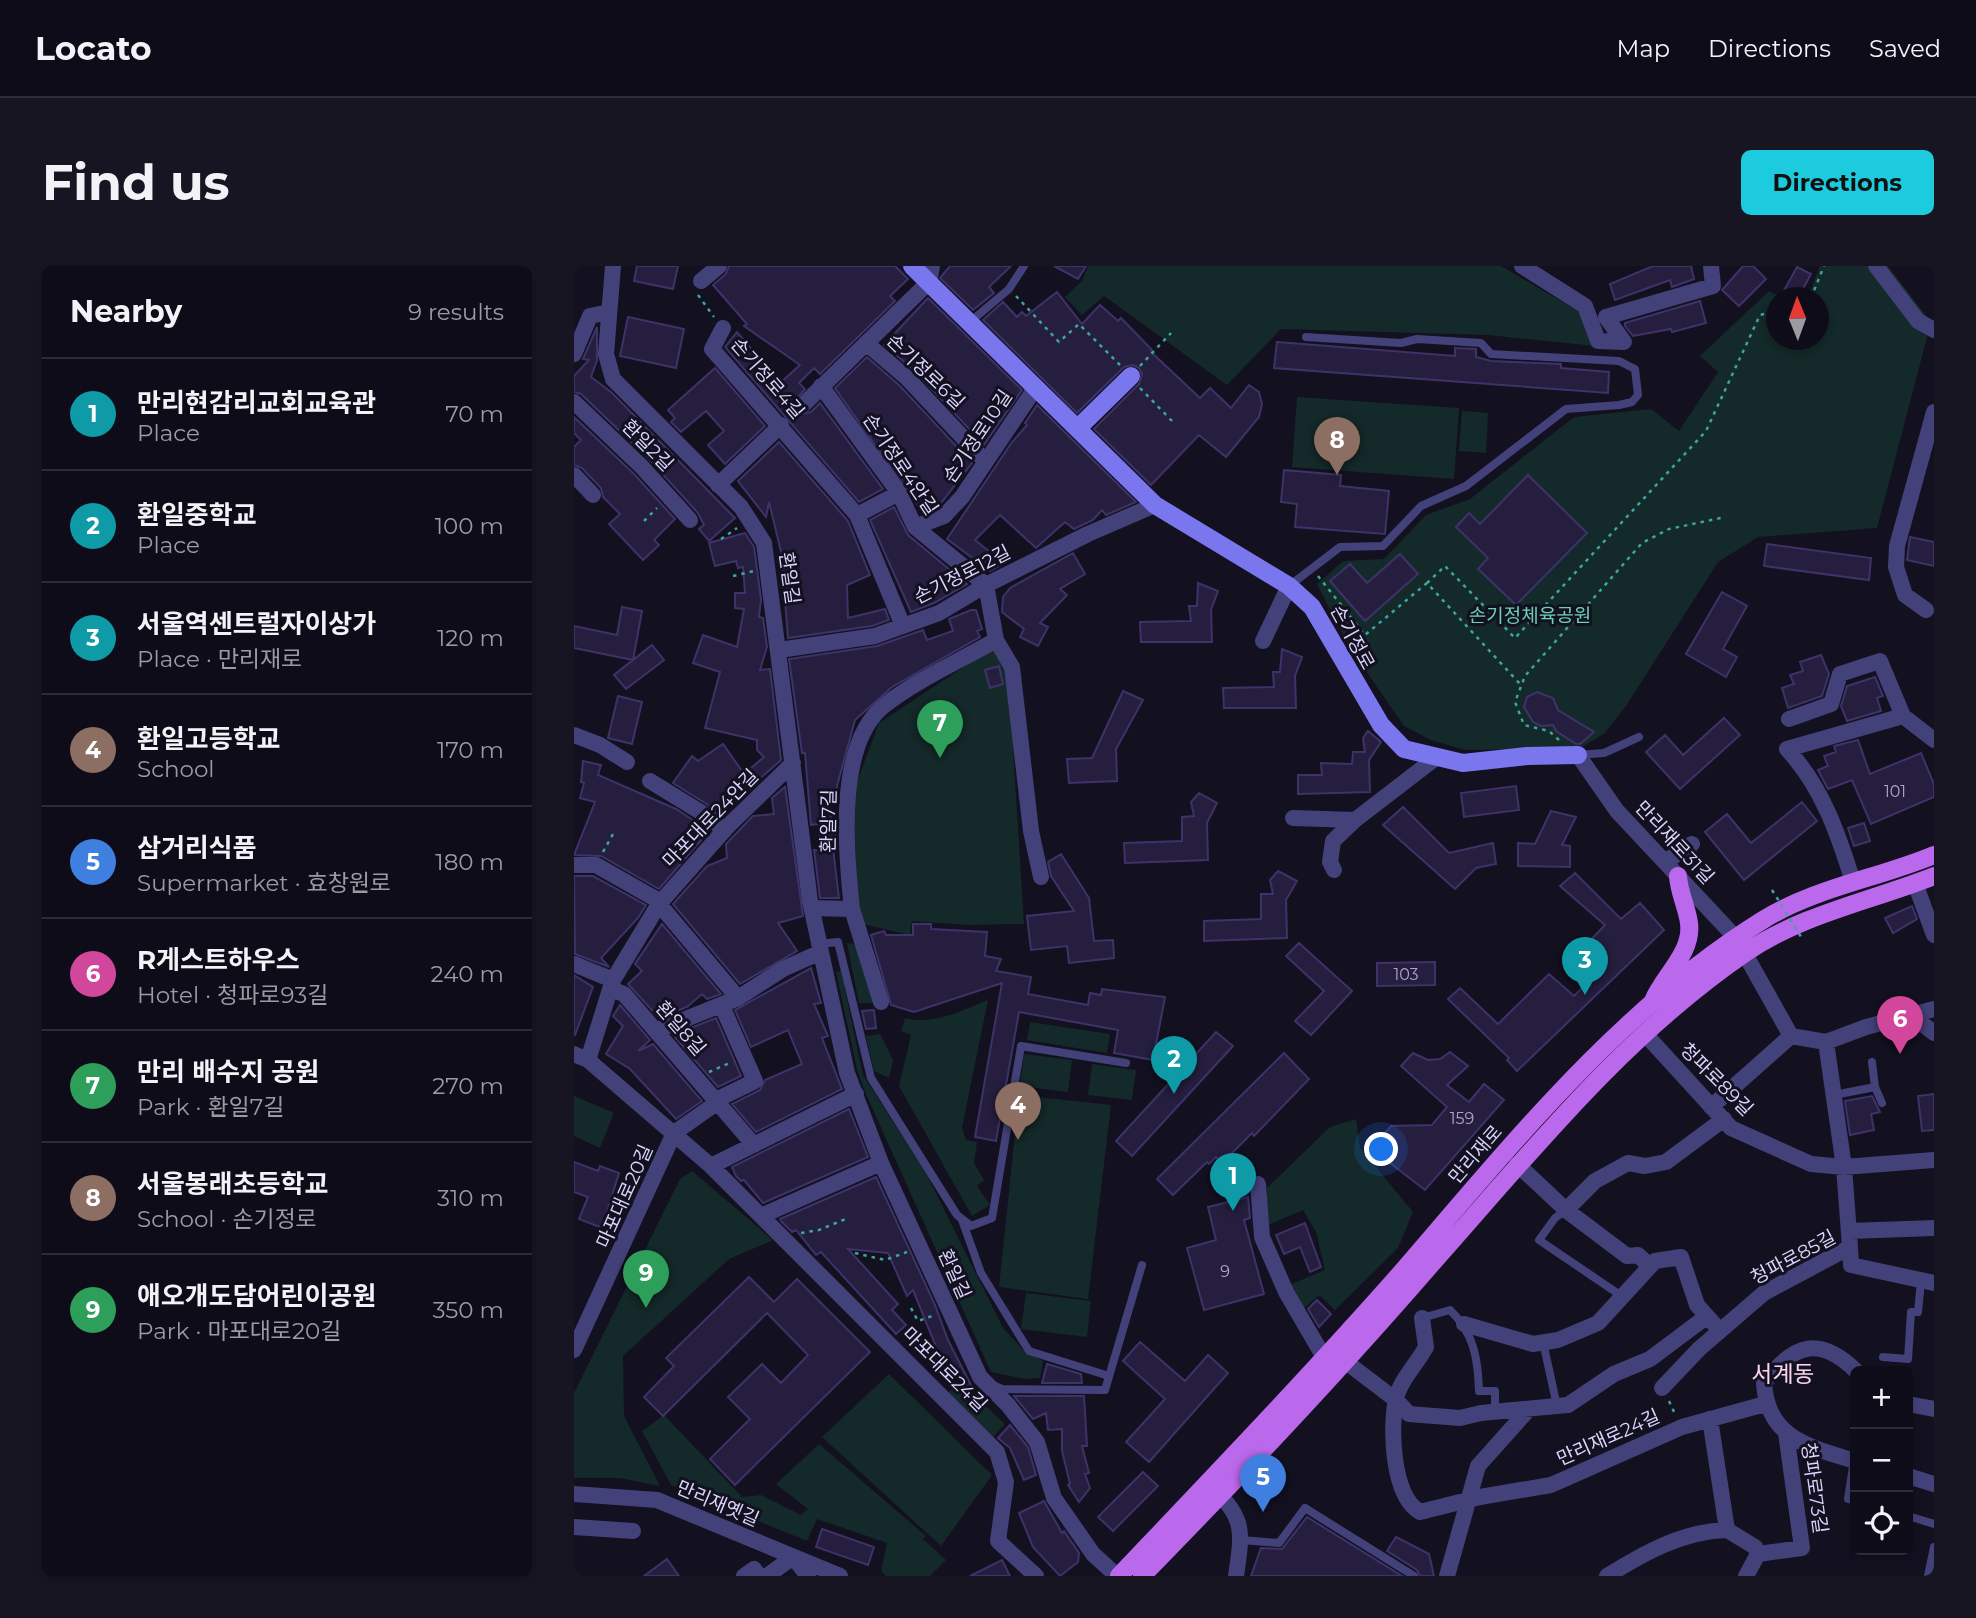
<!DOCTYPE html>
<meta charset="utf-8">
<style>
:root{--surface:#0e0c18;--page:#171521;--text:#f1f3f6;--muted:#9b9ba2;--line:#2e2c37;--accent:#1ccbde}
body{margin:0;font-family:Montserrat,"Noto Sans KR",sans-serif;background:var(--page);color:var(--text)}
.controls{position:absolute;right:21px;bottom:21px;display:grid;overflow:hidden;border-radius:10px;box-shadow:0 4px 10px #0003}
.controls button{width:63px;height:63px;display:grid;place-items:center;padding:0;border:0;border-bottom:2px solid var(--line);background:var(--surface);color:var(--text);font:35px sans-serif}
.compass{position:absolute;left:1192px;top:21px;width:63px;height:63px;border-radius:50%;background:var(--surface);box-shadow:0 4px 10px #0003;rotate:359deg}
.you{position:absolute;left:808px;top:884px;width:24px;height:24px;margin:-18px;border:5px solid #fff;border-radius:50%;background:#1a73e8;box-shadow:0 0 0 10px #1a73e833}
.badge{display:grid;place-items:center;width:46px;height:46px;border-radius:50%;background:var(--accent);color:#fff;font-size:23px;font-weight:700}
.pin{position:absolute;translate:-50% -58px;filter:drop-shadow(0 2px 4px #0008)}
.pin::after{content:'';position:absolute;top:37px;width:24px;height:21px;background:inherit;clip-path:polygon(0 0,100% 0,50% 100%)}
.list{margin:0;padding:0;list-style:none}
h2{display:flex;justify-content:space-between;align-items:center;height:91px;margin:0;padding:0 28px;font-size:30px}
h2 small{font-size:23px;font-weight:400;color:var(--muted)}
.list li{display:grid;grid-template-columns:46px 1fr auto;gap:21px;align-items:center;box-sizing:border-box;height:112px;padding:0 28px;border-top:2px solid var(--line)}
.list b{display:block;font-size:26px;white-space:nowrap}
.list p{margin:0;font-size:23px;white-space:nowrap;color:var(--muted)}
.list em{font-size:23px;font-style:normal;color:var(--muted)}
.icon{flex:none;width:38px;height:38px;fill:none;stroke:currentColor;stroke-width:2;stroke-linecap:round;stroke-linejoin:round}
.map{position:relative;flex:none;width:1360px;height:1310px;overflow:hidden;border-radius:10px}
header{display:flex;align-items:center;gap:42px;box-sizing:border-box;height:98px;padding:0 35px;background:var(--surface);border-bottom:2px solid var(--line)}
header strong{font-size:33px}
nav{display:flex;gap:38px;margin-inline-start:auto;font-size:24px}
.intro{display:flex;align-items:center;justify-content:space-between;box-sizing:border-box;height:168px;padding:0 42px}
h1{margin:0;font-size:49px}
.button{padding:18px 32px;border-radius:10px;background:var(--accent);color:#111;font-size:24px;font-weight:700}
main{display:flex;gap:42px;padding:0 42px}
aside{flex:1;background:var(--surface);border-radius:10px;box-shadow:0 4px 10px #0003}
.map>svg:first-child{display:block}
.green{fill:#142929}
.building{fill:#251e3f;stroke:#3d3368;stroke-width:2}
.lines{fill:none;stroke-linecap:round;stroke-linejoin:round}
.path{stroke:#3da59f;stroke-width:2.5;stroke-dasharray:3.5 5;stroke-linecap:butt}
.lane{stroke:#434179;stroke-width:8}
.street{stroke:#434179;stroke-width:16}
.secondary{stroke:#7a77ee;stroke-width:18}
.primary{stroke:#bb69ec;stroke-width:18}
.path-bridge{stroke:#3da59f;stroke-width:2.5;stroke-dasharray:3.5 5;stroke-linecap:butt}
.labels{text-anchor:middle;stroke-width:6;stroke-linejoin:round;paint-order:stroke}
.number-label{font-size:16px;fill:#aca6cb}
.street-label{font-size:19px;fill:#d9d4fa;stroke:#131020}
.park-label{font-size:19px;fill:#6ad1b7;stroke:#131020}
.quarter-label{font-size:23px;fill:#fad6ed;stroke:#131020}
</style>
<header>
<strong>Locato</strong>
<nav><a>Map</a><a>Directions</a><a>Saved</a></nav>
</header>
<div class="intro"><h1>Find us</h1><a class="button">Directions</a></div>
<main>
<aside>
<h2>Nearby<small>9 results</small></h2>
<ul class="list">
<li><span class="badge" style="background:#0f9aa8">1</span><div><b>만리현감리교회교육관</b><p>Place</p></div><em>70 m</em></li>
<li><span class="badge" style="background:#0f9aa8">2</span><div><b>환일중학교</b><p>Place</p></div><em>100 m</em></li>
<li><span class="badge" style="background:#0f9aa8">3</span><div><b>서울역센트럴자이상가</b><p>Place · 만리재로</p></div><em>120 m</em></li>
<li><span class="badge" style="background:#8d6e63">4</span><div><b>환일고등학교</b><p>School</p></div><em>170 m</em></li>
<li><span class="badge" style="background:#3f7fe0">5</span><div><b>삼거리식품</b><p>Supermarket · 효창원로</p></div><em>180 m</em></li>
<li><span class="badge" style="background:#d1479c">6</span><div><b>R게스트하우스</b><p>Hotel · 청파로93길</p></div><em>240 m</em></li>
<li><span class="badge" style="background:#2e9e5b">7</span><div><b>만리 배수지 공원</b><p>Park · 환일7길</p></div><em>270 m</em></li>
<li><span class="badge" style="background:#8d6e63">8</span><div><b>서울봉래초등학교</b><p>School · 손기정로</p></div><em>310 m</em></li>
<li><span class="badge" style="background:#2e9e5b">9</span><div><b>애오개도담어린이공원</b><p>Park · 마포대로20길</p></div><em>350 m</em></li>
</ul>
</aside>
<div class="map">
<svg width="1360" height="1310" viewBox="0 0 1360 1310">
<rect width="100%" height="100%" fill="#131020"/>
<path class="green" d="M514,0H927L1006,46L1021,80L914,69L707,63L653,119L530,30L508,49L491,31L508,15Z
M1246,0H1314L1357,56L1303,262L1184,271L1144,296L1052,440L1030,468L1006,482L891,484L857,474L830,460L774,379L743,318L769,295L810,293L852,249L896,233L1000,151L1077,143L1105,165L1144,106L1126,90L1195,25L1207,31L1202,32V74H1244V32L1234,31Z
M723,131L885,142L880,213L718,201Z
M888,145L914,147L912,187L885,185Z
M420,381L434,402L450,658L394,659L338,655L336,669L289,658L283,626L279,526L305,457Z
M273,677L282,678L300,737H285Z
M267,705L289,809L352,907L429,1062L451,1086L469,1095L466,1112L451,1113L417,1106L291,826L283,803L262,706Z
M414,734L388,862L392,874L403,876L400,897L410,914L403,920L416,939L398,950L325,820L337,769L327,765L331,752C358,760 389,744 414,734Z
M456,756L536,768L533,787L453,774Z
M306,768L319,794L315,812L300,805L292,770Z
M450,788L498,794L494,826L446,820Z
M518,798L562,804L558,834L514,829Z
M445,829L537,839L514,1033L425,1021Z
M0,830L40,847L26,882L0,870Z
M782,853L786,882L839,946L824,982L761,1044L745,1029L728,1044L713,1020L751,1004L742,966L729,944L692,960L693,922L756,861Z
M118,905L199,974L155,993L49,1090L50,1150L86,1220L46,1212H0V1127L106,913Z
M452,1027L517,1035L513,1071L447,1063Z
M315,1108L418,1209L367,1280L248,1171Z
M385,1115L431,1158L418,1172L372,1129Z
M90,1149L168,1231L187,1229L227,1249L234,1243L202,1218L245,1178L352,1270L349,1273L372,1294L356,1310H312L307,1305L313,1277L243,1253L233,1275L97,1219L68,1165Z"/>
<path class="building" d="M63,0H104L99,23L60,15Z
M155,0H321L334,13L316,30L321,35L246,108L240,102L225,117L231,123L220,136L222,145L228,148L237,146L246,137L309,223L285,236L151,81L163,66L206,117L226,99L170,60L173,58L139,19L152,8Z
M376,0H437L415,21L420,27L399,44L366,12Z
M480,0H512L504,13Z
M1079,0H1117L1120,13L1098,21L1096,14L1041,34L1036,18Z
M1169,0H1179L1192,13L1165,40L1148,24Z
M1223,1L1237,8L1224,32H1220L1209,26Z
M483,26L508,58L526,39L544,55L547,52L578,84L577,86L626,132L636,122L657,142L675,119L685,126L688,138L685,151L652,191L625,169L577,219L520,163L565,118L568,108L565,102L559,99L550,101L503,147L409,54L429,36L443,51L448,46L452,50Z
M354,32L448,124L410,179L341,105L310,79Z
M1126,35L1132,57L1098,66L1097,63L1059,70L1051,60V57Z
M54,51L110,63L102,102L46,90Z
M23,61V94L17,111L37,126L161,252L135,275L125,263L130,259L124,247L75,193L7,128L0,126V110L15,94L9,93Z
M703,76L881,90V82L902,83V91L917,95L987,98V102L1035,106L1034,127L700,102Z
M293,91L326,120L398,197L364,241L349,247L261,122Z
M141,102L191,160L151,198L134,179L150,165L132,145L107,166L97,156L101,152L94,144Z
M463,139L562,236L532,249L528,244L519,254L500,263L491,256L462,282L426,249L401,274L430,297L416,305L373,273L438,176L453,159L451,157Z
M0,151L60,208L101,253L80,274L85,279L69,294L35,258L46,248L29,231L27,222L8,202L0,199V181L7,174L0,167Z
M205,176L274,255L296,309L273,319L274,352L311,343L315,354L298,360L214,372L211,333H214L207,295L209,294L195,236L192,251L164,215Z
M710,204L767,209L766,220L815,225L811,268L721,261L723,238L707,236Z
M954,209L1013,267L942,339L904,303L914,292L882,261L895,247L906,258Z
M320,241L334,269L393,318L360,337L337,346L296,254Z
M171,267L180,281L187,333L185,351L189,352L193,381L186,404L196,403L207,494L147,547L99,517L118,490L124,495L149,478L170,508L190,491L183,484V474L131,462L146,406L119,397L129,369L163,381L170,343L161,342V327H171L169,301L164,302L162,295L141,300L135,277Z
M1336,271L1360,276V300L1333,294Z
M1193,278L1297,292L1295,314L1190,300Z
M499,287L511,308L486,323L493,329L466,357L474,361L464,380L446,371L450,363L428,346L429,331L436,322Z
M826,288L844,308L791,355L756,315L776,298L793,317Z
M624,317L644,325L637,344L638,376H567L566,356L617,355L615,340H623Z
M1148,326L1173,340L1149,383L1163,391L1152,411L1112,388Z
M48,341L68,345L59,394L0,382V360L43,369Z
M397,344H402L408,363L403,365L406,371L318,421L281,454L263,520V537L254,536L262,574H258L265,632H246L240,584H247L244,558L237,559L231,487H228L215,393L303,380L349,364L353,374L379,365L375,353Z
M78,379L90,394L52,423L40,409Z
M708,383L728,391L721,410L722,442H650L649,422L700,421L699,406H706Z
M1247,389L1255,408L1248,430L1214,442L1208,422L1220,418L1216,409L1229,405L1226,396Z
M425,400L429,418L416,422L411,404Z
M1301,411L1309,430L1303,432L1307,445L1273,455L1267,440L1273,420Z
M549,425L569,434L542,483L543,515L495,517L493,493L518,492Z
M963,426L979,432L984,444L1020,466L1006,478H1002L982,465L979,459L967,460L959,456L950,441L953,431Z
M44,430L68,436L58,478L34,472Z
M1150,452L1166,469L1106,523L1072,486L1091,469L1109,489Z
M794,465L807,476L795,494L796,526L724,528V509H748L747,497L778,498L779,486H791L789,472Z
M1284,474L1296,508L1347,487L1360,518V531L1297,558L1278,514L1254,523L1244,504L1254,500L1250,490L1262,486L1260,480Z
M9,495L27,499L24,509L102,543L135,565L85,623L27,590L0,589L21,536L6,532L10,517L7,516Z
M942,520L945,544L890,551L887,527Z
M211,521L229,650L204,657L223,685L166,718L99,638L133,600L153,592L152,578L179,550L200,548L198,532Z
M625,527L643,537L633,557L634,594L551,597L550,577L608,575V551L620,550L617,536Z
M1228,536L1243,555L1170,614L1131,566L1153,548L1177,577Z
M829,541L875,587L919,577L922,598L902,602L881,623L809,559Z
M977,545L1002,551L988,579L996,580V601L944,600V577L961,578Z
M1290,557L1296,575L1280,580L1274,562Z
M487,588L515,632L520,675L539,674L540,692L495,697L493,680L457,684L453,650L500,645L477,610L474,596Z
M704,605L723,615L712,634L713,672L630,675V655L687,653V628H699L696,614Z
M1001,607L1047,653L1066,637L1090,664L943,805L933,794L935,792L874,733L886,722L924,758L975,708L1000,730L1029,701L1009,682L1031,659L986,620Z
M0,610H19L72,639L64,652L27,692L35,701L1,688Z
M1338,640L1343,653L1319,667L1311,652Z
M88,658L147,728L133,733L128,728L113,741L85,752L54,718L68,705L61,698Z
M339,658H357V663L413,666L411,690L427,693L422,705L457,711L454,728L514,739L516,727L527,729L528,723L591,731L579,794L540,787L544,764L445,746L422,875L401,871L428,717L340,746L317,739L297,669L310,665L312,669H339Z
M725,677L778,725L737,769L721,755L750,725L712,690Z
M861,696V719L803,720V697Z
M237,702L247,737L240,738L254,770L248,772L268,823L182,866L158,838L186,824L191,814L228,798L214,764L177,781L161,744Z
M0,709L19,721L1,769H0Z
M46,739L76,774L64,785L79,778L128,835L102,853L56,803L32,788L49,760L39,750Z
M300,744L302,762L292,763L288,745Z
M142,752L167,810L144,821L99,769Z
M642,766L659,780L558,890L542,875Z
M876,786L894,800L873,819L895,836L910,818L930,834L851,924L798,883L817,860L858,859L873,841L827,800L839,787L854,794L866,793Z
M710,787L735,813L680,870L678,867L648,897L642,891L635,898L633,896L599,929L583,913Z
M1360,828V864L1348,865L1344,830Z
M1298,830L1306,846L1297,848L1300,864L1276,869L1271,835Z
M275,843L294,891L189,937L170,914L167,915L162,910L158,901Z
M0,896L24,905L26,900L45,907L28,962L5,953L14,931L0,926Z
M302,911L361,1039L374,1074L400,1125L369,1098L339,1024L333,1030L314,987L274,983L324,1038L318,1044L332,1059L322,1068L247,986L242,989L222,964L218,966L208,956L206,953Z
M674,931L676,952L670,954L690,1028L630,1044L613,982L642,974L634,941Z
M731,957L747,1001L736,1006L726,981L710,988L702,969Z
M175,1011L200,1036L223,1013L296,1086L161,1219L136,1193L176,1153L154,1131L188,1098L207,1117L234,1089L193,1047L89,1150L70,1131L100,1100L92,1092Z
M743,1034L757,1048L745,1061L734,1043Z
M566,1076L611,1115L634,1089L654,1107L575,1196L552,1176L591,1133L549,1095Z
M473,1098L507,1108L508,1117H468Z
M440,1130H510L513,1180H508L515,1207L511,1208L516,1222L505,1236L494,1219L496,1218L488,1185V1163L474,1164L472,1147L459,1153Z
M436,1159L454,1181L462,1209L450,1214L436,1182L424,1172Z
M569,1206L584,1220L539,1265L524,1251Z
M470,1235L488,1267L490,1265L505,1287L504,1296L486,1310L459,1281L445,1247Z
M733,1251L828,1310H677L687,1282L708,1283Z
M248,1263L300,1281L294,1299L242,1281Z
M822,1271L855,1288L860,1310H846L843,1304L813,1285Z
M93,1293L105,1310H70Z
M428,1294L436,1310H396Z"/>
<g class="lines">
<path class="path" d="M124,29L140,51
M442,30L485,76L505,58L546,99
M1237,32L1250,0
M566,100L597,67
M566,122L598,155
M70,255L83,242
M147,273L163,262
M159,310L180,305
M744,310L791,369L853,317L947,419
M853,317L871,300L941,372L1132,165L1186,49L1202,45
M985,474L975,465L950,459L941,436L951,410L1068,277L1095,263L1147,252
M29,586L39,568
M135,806L158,796
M227,967L245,964L274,952
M281,987L311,994L333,986
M337,1042L344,1055L361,1049
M1095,1135L1101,1148"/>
<path class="lane" d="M396,56L435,23L450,0
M715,320L766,281L809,280L847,240L892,220L992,143L1045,139L1058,136L1064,129L1061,103L1045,95L917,88L907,77L843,73L827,77L732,71
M1004,489L1030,487L1065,471
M245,678L264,676L297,812L383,949L397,960L418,952L447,780L552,797
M1301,821L1308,837
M1260,829L1301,821L1298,796
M992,944L981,952L965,974L1049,1031
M388,954L407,1007L455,1085L535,1110
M848,1052L876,1044C900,1067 904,1093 905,1125H921V1146
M969,1076L983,1140
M1309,1091L1334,1093L1337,1046H1344L1347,1015
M421,1120L428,1123L531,1124L568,999
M1280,1194L1274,1233L1281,1235
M1334,1250L1360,1258
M667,1274L705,1277L731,1242L840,1310
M1354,1310L1360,1281"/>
<path class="street" d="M39,0L32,88L39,113L167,241L190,277L236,635L273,807L307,897L406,1111L434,1139L463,1176L480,1232L519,1288L543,1310
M948,0L1011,40L1024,75L1050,76L1032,51L1139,20L1137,0
M1302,0L1344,55L1360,64
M127,15L145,0
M149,62L138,83L283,249L329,360
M292,77L333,112L411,195
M0,88L16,50L35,46
M247,120L325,227L341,261L412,319
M0,136L68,201L116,254
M230,138L355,16L358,0
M0,209L19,229
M144,219L207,159
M283,249L325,227
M341,261L370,250L388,231L462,121
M1352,344L1331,329L1322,301L1323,280L1360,146
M422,374L438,401L457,565L467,611
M689,375L715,320
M205,384L301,370L365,347L412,319L514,268L581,239
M1215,453L1257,438L1266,408L1306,395L1329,450L1360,474
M0,469L26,479L53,496
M1004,489L1043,545L1162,672L1217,770
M76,515L138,553L150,565
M719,552L781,554L863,491
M1091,596L1118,578
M0,599H22L87,636
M760,604L756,596L759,575L781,554
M1279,616C1264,567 1248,521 1213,483L1329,450
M1341,617L1360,669
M85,638L164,732
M238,642L278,643C272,588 261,477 311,439C344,413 386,395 422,374L412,319
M278,643L307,736
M0,698L39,714
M37,723L50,728L180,879
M1337,749L1360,767
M82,765L164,732L209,703L247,686
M1072,769L1157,862L1237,898L1270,901L1360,894
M1252,776L1270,901L1276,981
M0,788L14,794L137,900L423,1186L432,1216L424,1275L462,1310
M14,794L39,714L85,638L154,560L219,497
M142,834L181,815L148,740
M1137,841L1217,770L1252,776L1292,761L1360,743
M100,867L144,836
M943,898L992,944L1021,915L1054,897L1071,900L1092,896L1150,853
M137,900L282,828
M684,918L688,971L712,1026L751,1093
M992,944L1053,990L1064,989L1076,1000
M187,950L307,897
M1275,965L1360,962
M848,1052L852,1081C843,1098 826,1114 822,1133C816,1163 818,1230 846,1246L906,1231L977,1219L1108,1161L1191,1138
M890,1058L959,1078L984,1074L1024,1057L1081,995L1107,991L1123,1039L1140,1058
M0,1084L100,867
M772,1096L822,1134L835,1148L886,1152L907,1147L994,1139L1040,1108L1076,1093L1132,1051
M1088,1122L1125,1083L1190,1027L1276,981L1277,999L1360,1017
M1334,1138L1360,1143
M1281,1195C1235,1181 1193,1172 1190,1117C1219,1078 1245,1069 1282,1105
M1334,1210L1360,1218
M639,1222C672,1253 668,1267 662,1310
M0,1228L83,1234L266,1310
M0,1261L59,1265
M1153,1264L1181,1281L1184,1288L1172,1310
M1184,1288L1228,1282L1212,1167
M170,1310L180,1303L185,1310
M193,1310L219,1291L234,1310
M873,1310L904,1200L954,1144
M1033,1310C1070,1287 1109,1265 1153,1264L1136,1153"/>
<path class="secondary" d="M338,0L581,239L715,320L738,341L807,459L830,483L889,497L953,490L1004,489
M504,162L557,110"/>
<path class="primary" d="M1079,735C1089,710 1119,687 1115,657C1113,641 1105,627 1104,610
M545,1310C639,1211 734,1112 825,1009C935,882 1044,744 1189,654C1240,622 1305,612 1360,589
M568,1310C666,1210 762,1108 854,1002C953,891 1047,772 1171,687C1228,648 1297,635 1360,610"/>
<path class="path-bridge" d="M1198,624L1229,674"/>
</g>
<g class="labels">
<g class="number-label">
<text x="1321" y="531">101</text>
<text x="832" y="714">103</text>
<text x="888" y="858">159</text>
<text x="651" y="1011">9</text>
</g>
<g class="street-label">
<text transform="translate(352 105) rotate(44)" y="7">손기정로6길</text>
<text transform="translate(194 112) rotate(49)" y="7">손기정로4길</text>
<text transform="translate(403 170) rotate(-56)" y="7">손기정로10길</text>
<text transform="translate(74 179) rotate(45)" y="7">환일2길</text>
<text transform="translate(327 198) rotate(56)" y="7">손기정로4안길</text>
<text transform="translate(388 308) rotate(-27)" y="7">손기정로12길</text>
<text transform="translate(216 312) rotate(82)" y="7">환일길</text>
<text transform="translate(779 371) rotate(61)" y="7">손기정로</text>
<text transform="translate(136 552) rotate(-46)" y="7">마포대로24안길</text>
<text transform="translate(254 555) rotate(-89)" y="7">환일7길</text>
<text transform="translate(1101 576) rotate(47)" y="7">만리재로31길</text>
<text transform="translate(107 762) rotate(49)" y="7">환일8길</text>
<text transform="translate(1143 813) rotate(45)" y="7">청파로89길</text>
<text transform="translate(901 888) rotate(-49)" y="7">만리재로</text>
<text transform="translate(50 930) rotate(-66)" y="7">마포대로20길</text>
<text transform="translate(1219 991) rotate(-28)" y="7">청파로85길</text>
<text transform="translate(381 1008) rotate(66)" y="7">환일길</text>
<text transform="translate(371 1103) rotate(45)" y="7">마포대로24길</text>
<text transform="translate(1034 1171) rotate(-24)" y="7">만리재로24길</text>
<text transform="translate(1241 1222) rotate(82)" y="7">청파로73길</text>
<text transform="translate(144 1237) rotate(23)" y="7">만리재옛길</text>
</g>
<g class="park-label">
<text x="956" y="356">손기정체육공원</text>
</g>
<g class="quarter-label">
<text x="1209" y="1116">서계동</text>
</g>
</g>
</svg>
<div class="controls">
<button>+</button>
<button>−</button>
<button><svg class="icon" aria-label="locate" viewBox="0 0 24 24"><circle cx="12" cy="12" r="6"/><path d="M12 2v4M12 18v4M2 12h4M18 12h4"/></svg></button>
</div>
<svg class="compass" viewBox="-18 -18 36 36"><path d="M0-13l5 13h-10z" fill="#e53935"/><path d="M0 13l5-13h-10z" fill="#9b9ba2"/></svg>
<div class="you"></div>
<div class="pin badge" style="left:659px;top:945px;background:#0f9aa8">1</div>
<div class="pin badge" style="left:600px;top:828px;background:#0f9aa8">2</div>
<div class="pin badge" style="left:1011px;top:729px;background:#0f9aa8">3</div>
<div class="pin badge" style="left:444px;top:874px;background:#8d6e63">4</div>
<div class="pin badge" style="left:689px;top:1246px;background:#3f7fe0">5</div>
<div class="pin badge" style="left:1326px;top:788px;background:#d1479c">6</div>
<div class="pin badge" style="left:366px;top:492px;background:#2e9e5b">7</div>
<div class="pin badge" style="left:763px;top:209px;background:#8d6e63">8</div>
<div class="pin badge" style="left:72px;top:1042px;background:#2e9e5b">9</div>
</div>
</main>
